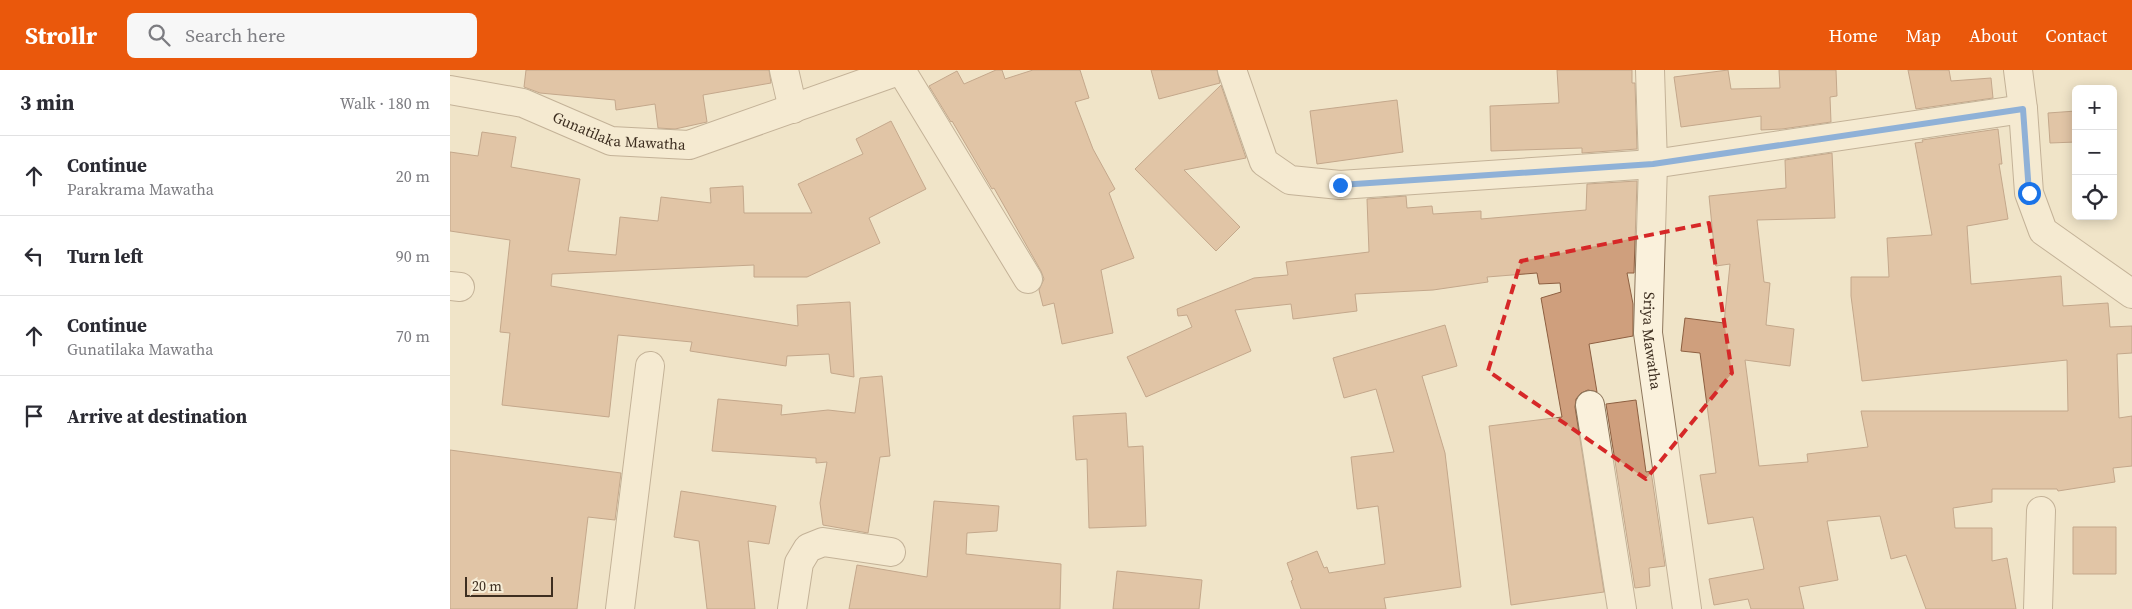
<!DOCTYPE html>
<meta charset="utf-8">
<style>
:root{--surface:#fff;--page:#f7f7f7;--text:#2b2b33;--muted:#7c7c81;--line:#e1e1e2;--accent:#ea580c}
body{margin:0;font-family:"Source Serif 4",serif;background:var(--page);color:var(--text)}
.controls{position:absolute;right:15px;top:15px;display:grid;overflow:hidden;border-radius:8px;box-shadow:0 2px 12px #0003}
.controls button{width:45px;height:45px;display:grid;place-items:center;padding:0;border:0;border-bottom:1px solid var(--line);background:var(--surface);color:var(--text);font:25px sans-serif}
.scale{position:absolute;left:15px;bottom:12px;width:88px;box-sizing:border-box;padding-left:5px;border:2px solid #3d2e20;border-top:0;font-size:14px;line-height:18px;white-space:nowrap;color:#3d2e20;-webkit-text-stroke:4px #f7eed8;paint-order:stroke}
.stop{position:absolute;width:15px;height:15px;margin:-11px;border:4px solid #1a73e8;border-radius:50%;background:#fff}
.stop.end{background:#1a73e8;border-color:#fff;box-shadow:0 1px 5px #0008}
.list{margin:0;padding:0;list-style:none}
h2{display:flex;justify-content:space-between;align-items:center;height:65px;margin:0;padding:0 20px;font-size:21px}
h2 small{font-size:16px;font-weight:400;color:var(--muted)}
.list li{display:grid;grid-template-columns:32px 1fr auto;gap:15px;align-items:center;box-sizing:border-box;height:80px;padding:0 20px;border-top:1px solid var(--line)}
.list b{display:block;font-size:19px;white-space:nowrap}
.list p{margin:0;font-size:16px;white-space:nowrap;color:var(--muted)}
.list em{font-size:16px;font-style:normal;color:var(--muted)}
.icon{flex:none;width:28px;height:28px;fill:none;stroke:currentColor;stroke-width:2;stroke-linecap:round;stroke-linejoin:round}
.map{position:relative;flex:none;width:1682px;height:539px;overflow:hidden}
header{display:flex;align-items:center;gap:30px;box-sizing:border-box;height:70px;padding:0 25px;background:var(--accent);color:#fff}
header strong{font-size:24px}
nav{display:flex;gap:28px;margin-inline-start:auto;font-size:18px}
.search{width:350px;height:45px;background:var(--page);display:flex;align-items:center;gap:12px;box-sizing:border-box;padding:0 18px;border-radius:8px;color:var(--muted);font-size:19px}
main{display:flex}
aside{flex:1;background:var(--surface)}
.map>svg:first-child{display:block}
.building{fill:#cf9f7d;stroke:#8d5f41}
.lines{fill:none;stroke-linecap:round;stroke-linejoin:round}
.minor-casing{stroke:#8d765c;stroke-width:30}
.minor{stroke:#faf1dc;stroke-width:28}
.route{stroke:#1a73e8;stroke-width:6}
.marked{fill:none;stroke:#d62828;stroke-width:4;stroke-dasharray:10 6;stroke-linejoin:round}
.labels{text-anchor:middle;stroke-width:4;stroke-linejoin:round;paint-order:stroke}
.street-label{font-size:15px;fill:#3d2e20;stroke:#f7eed8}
</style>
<header>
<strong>Strollr</strong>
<div class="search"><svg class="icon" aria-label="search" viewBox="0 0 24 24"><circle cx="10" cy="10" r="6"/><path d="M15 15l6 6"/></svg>Search here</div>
<nav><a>Home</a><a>Map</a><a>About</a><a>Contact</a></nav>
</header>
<main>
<aside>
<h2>3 min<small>Walk · 180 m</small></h2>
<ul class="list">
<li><svg class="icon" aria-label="ahead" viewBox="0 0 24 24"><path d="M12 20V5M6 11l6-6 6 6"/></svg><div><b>Continue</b><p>Parakrama Mawatha</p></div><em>20 m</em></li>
<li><svg class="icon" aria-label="left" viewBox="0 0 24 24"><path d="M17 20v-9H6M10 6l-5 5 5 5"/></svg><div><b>Turn left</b></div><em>90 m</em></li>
<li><svg class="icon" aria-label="ahead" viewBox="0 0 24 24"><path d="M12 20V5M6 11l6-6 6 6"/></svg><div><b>Continue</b><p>Gunatilaka Mawatha</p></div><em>70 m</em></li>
<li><svg class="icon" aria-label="arrive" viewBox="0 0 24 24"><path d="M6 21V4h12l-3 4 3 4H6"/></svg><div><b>Arrive at destination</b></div></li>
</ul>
</aside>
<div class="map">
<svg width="1682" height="539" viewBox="0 0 1682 539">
<rect width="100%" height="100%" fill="#f0e4c8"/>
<path class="building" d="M76,0H319L321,13L253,25L257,52L225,59L208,58L205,34L166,40L165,30L90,23L74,17Z
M546,0H552L555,9L583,0H630L639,28L625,32L643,79L665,119L659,123L684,188L651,200L663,263L612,274L604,233L593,236L589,220L594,209L591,201L544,118L542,119L502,51L501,52L479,16L507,1L514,14Z
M701,0H767L770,13L709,29Z
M1107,0H1182V13H1185L1187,79L1132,83V78L1041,81L1040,36L1109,33Z
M1278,0L1281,19L1330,18L1329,0H1386L1387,26L1380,27L1381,52L1332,59L1311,60V46L1231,57L1224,7Z
M1458,0H1499L1501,11L1541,8L1543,28L1466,39Z
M771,15L796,88L734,100L790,157L766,181L685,99Z
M947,30L953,82L867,94L860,41Z
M1626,41V72L1600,73L1598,43Z
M441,51L476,119L419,148L430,173L357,207H304V195L102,204L101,216L348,256L347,235L400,232L404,307L381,303L379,284L337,286L336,296L240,281L242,272L168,265L159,347L52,335L60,263L50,262L60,170L0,161V82L28,86L32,62L66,67L61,97L130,109L118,181L166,185L170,147L208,151L211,127L261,133L260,118L293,116L294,143H362L348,114L413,84L406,69Z
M1548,59L1552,94H1549L1558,149L1517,156L1521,214L1611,206L1613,236L1658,233L1660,257L1682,256V283L1667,284L1669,348L1682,346V396L1663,398L1665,412L1608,421L1607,419H1542V432L1503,438L1505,458H1542V491L1557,488L1566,539H1476L1456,485L1441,489L1430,446L1377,451L1388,510L1349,517L1354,539H1301L1298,529L1264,535L1259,509L1314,499L1303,447L1258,454L1250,405L1266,403L1250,283L1231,281L1235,248L1274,253L1280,194L1266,196L1259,126L1336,118L1335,90L1382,83L1385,148L1307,150L1314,212L1320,213L1316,255L1344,259L1340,296L1295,290L1309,396L1358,392L1357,384L1418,377L1411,341H1618L1617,290L1412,311L1401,226V207H1439L1437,168L1482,165L1465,73L1473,72L1472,70Z
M1187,111L1184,203H1177L1183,234V266L1139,274L1147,322L1138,320L1131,323L1126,329L1125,337L1154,522L1061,535L1039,356L1112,347L1091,228L1111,222L1110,213L1089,214L1087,203L1037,207L1038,212L983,220L905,224L907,241L843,249L841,234L785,240L801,281L696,327L677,287L742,257L737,245L728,246L727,239L804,208L838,205L836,192L919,182L917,129L956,126L957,138L982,136L983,144L1031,141V149L1136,140L1137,114Z
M995,255L1007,296L972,306L995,383L1011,517L934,528L936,539H851L841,511L843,510L837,493L867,481L874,498L877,497L879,503L935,494L928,436L907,439L901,387L944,382L926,319L894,328L883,288Z
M432,306L440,386L430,387L418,463L373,455L370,433L377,392L366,393V388L262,381L268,329L332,335L331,345L378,340L405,343L410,308Z
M1186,330L1196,402L1201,401L1215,496L1199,498L1200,516L1185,518L1156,334Z
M676,343L678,377L693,376L696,456L639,458L637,389L626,390L623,346Z
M0,380L171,403L165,450L138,447L127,539H0Z
M231,421L326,436L319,474L298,471L305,539H257L249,471L224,467Z
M484,431L549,436L547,461L517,463L516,484L611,494L610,539H399L407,495L477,507Z
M1623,457H1666V504H1623Z
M667,501L752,510L749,539H663Z"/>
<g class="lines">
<g class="minor-casing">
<g id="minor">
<path d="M334,0L343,39"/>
<path d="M451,0L578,209"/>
<path d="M782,0L814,92L840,110L890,115L1203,94L1573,39"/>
<path id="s1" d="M1200,0L1203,94L1198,263L1237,539"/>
<path d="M1568,0L1573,39L1579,123L1593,161L1682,224"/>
<path id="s2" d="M0,20L73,33L161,71L239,75L451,0"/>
<path d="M0,216L10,217"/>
<path d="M1140,335L1172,539"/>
<path d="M170,539L200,296"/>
<path d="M342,539L349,493L358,478L373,472L441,482"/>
<path d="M1588,539L1591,441"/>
</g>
</g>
<use href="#minor" class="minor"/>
</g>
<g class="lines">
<path class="route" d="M890,115L1203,94L1573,39L1579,123"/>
</g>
<path d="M0 0H1682V539H0ZM1259,153L1282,303L1196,409L1038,301L1071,191Z" fill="#f0e4c8" fill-opacity=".55" fill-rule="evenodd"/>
<path class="marked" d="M1259,153L1282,303L1196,409L1038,301L1071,191Z"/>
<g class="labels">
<g class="street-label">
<text dy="5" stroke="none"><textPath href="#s2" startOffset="176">Gunatilaka Mawatha</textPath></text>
<text dy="5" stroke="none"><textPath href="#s1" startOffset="271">Sriya Mawatha</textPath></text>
</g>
</g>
</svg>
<div class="controls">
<button>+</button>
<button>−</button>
<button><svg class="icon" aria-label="locate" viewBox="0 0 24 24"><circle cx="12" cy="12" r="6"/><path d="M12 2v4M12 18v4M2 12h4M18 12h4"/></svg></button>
</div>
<div class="scale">20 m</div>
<div class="stop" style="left:1579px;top:123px"></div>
<div class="stop end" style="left:890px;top:115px"></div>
</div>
</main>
